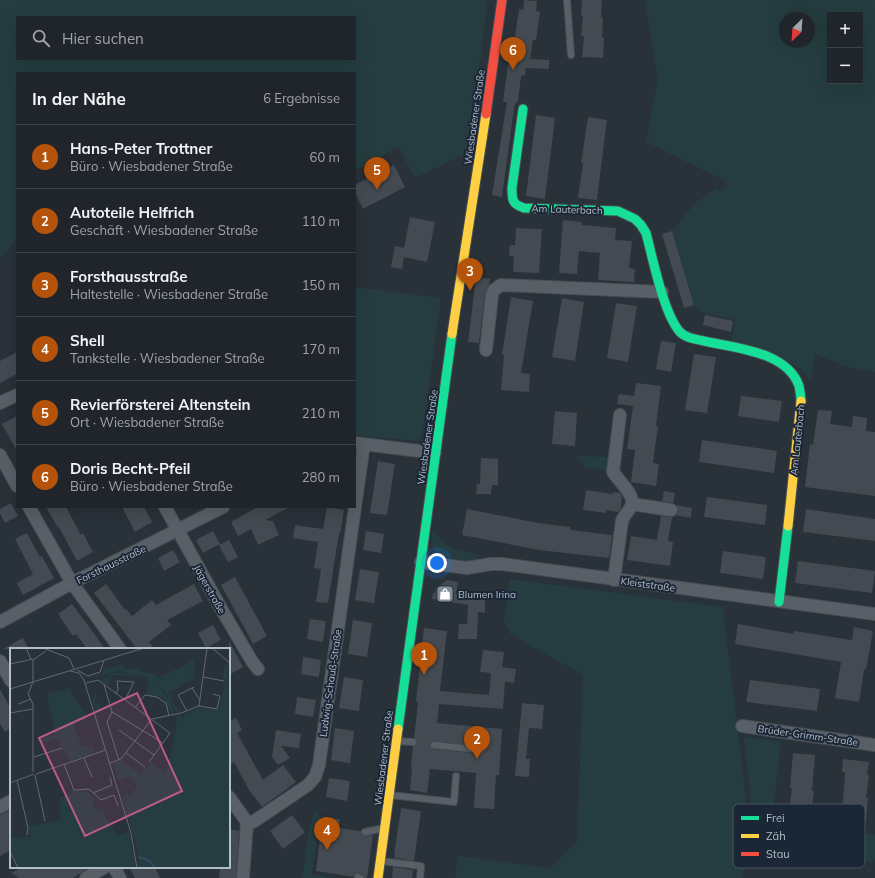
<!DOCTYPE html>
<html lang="de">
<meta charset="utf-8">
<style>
:root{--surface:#1f252b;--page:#2c3137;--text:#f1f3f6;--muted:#a1a5a9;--line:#3c4247;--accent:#b45309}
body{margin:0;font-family:Mulish,sans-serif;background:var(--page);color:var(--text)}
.controls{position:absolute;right:12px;top:12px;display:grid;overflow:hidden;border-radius:0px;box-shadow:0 4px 16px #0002}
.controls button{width:36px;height:36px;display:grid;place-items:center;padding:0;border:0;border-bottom:1px solid var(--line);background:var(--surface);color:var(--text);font:20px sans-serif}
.compass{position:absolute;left:779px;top:12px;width:36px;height:36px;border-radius:50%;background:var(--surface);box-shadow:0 4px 16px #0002;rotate:205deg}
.you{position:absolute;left:437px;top:563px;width:14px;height:14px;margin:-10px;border:3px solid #fff;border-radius:50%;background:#1a73e8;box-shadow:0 0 0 6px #1a73e833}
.badge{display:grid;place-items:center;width:26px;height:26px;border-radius:50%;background:var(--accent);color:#fff;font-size:13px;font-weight:700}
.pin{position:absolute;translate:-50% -33px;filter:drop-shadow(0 1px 2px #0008)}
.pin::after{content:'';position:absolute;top:21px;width:14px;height:12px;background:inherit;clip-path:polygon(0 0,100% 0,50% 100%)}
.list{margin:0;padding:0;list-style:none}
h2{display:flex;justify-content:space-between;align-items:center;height:52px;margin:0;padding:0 16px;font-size:17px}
h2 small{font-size:13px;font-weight:400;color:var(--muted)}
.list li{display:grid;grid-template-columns:26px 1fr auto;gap:12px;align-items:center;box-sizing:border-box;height:64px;padding:0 16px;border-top:1px solid var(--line)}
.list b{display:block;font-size:15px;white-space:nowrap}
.list p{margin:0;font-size:13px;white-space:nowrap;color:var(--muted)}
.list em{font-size:13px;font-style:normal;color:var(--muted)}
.icon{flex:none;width:22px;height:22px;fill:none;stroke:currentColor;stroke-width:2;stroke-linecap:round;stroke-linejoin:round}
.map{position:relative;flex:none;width:875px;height:878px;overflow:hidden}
.search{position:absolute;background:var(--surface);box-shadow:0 4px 16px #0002;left:16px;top:16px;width:340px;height:44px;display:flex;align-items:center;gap:10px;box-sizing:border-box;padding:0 14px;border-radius:0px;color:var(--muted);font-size:15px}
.panel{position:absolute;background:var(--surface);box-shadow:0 4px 16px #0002;left:16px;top:72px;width:340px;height:436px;border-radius:0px}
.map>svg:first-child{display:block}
.green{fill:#253d40;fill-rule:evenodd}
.building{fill:#434a51;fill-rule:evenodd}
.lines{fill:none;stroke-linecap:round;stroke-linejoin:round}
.lane-casing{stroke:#474d54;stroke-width:8}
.street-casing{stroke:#474d54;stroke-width:14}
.fast-casing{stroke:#474d54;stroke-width:11}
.slow-casing{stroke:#474d54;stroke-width:11}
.jam-casing{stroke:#474d54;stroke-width:11}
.lane{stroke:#595f67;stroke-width:6}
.street{stroke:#595f67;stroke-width:12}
.fast{stroke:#16e098;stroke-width:9}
.slow{stroke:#ffcf43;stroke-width:9}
.jam{stroke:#f24e42;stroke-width:9}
.labels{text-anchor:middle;stroke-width:4;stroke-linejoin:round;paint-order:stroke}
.street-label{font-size:10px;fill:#b2bdcb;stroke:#1b2735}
.poi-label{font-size:10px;fill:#b2bdcb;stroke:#1b2735;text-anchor:start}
.inset-river{fill:none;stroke:#334a64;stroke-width:2}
.inset-road{fill:none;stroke:#606973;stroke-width:1}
.view{fill:#bc5a88;fill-opacity:0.15;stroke:#bc5a88;stroke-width:2}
.inset-edge{fill:none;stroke:#b2bdcb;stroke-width:2}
.key{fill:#1b2735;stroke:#485462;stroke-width:1}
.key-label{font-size:11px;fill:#b2bdcb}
</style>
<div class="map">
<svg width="875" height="878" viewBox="0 0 875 878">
<rect width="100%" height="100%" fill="#293139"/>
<path class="green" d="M0,0H488L468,153L415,178L398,147L355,171V73H17V239L0,259ZM17,17H355V59H17Z
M645,0H875V372L848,367L815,354L811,382C794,354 761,350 731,342L735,320L701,312L694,305L672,231L695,203L717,188L720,191L727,186L725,181L646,142L658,77ZM830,15H860V81H830ZM785,18H809V42H785Z
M355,287L441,298L422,437L420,440L415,441L355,435Z
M578,456L610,457L609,470L586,468Z
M433,529C447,552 458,550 482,555L474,560L467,561L456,559L436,552L431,545Z
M510,579L723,607L748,816L755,821L773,826L846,833H869L875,835V860L873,863L854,858L765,842L762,849L750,853L747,857L742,878H455L458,856L551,868L577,841L583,675L510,634L504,621Z
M744,737L781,742L773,812H752Z
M316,810L320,817L312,874L334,878H302L310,824Z"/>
<path class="building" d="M524,0L537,1L536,11L540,12L536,40H533L530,59L549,60V69L526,68L525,75L521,76L518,101L515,104L514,108L502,197L492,195L507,102H503L505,86L512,37H515L519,9L523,10Z
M582,0H602L601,17L603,18L602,38H604L603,58L582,57L584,36H581L583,16H581Z
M536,115L555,118L545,199L526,196Z
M588,117L607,120L597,200L578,198L583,163H581Z
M394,165L405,187L363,209L355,193V185Z
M410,217L435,222L427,262L404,257L402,269L391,267L395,246L404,248Z
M563,220L581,222V225L616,228L615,240L632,241L629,268L635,269L634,282L598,280L600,253L579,251L577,274L559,273Z
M516,228L542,229L539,273L513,272L514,256H509L510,245H515Z
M672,231L694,305L684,308L662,234Z
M476,277L490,279L489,285L485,294L479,343L468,342Z
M511,297L533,301L521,373L530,374L529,392L501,390L504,355H502Z
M562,298L584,302L575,361L552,357Z
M616,303L637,306L628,362L607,358Z
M705,315L733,321L731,332L703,325Z
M661,341L676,343L671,372L656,369Z
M17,352V374L0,383V361Z
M694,354L716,357L707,413L685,410Z
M636,383L661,386L656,426H658L653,463L659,464L656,486L631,482L635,450L627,449L633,406L617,404L619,394L634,396Z
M741,396L782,401L779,422L738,416Z
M818,410L832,411L830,424L852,427L853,416L867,418L866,431L875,432V496L805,487L810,444L813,445Z
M555,411L577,413L575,446L552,444Z
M17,416V451L2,424Z
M702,440L777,451L774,473L699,462Z
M481,458L498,459V485H492L491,494H476L477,484H480Z
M378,461L395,464L387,515L370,513Z
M586,490L613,494V492L620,493L622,497L621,508L618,512L606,510V513L583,510Z
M664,491L675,493L673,503L662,501Z
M707,497L767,505L765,525L704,517Z
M11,503L18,516L5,523L0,513V509Z
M676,505L692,508L691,518L676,515L678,511Z
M46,507H66L81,535L83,533L93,552L77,561L59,527L58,528Z
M122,507H144L152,522L135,532Z
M258,507H290L265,520L273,521L279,535L258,545L251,529L238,536L231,522Z
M327,507L344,510L340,534L339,533L328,603L316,602L321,569L314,568L318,542L293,538L295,525L323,529Z
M467,509L538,523L570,527V530L612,535L609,558L539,550L462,535Z
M806,509L875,519V541L803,532Z
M661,516L672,517L668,541L673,542L670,566L627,560L631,536L657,540Z
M213,531L220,544L203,553L196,540Z
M366,531L384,534L381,553L363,550Z
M27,533L40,557L42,556L54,578L23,595L17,583L33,574L15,539Z
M229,540L238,557L228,562L219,545Z
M173,550L180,562L164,571L158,558Z
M723,551L766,557L763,579L720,573Z
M798,561L875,571L872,593L795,583Z
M360,569L379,572L374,603L355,600Z
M235,577L267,636L253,644L221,585Z
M447,580L458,582L456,594L485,595V613L478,612L477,639H458L459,624H467L468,605L432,599L433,593H435L436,588Z
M106,584L125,610L126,609L132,616L152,600L156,605L194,584L203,601L167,620L171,625L149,642L155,649H137L94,593Z
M72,604L88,625L105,649H87L76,634L73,636L58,614Z
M310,619L326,621L323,642L307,639Z
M353,620L372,623L367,657L348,654Z
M738,624L793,634L794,631L852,640L854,627L873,631L866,669H864L859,702L835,698L841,662L735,644Z
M213,625L221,640L206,648L198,633Z
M424,628L447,631L440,691L489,695L491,673L480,672L483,650L504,652L502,667L516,669L514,683L505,682L503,709L439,704L437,723L502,729L499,775H496L494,809L474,808L476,773L430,769L427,793L410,790L412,767H411L413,746H415L417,743V740L414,738L418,702H416ZM432,741L481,746L485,748V751L483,754H481L434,749L430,746Z
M23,638L29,649H3Z
M229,641L243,667L229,675Z
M303,657L321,660L319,677L301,674Z
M344,677L363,680L359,711L339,708Z
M750,680L820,689L817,711L746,702Z
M0,689L11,709V728L5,732L0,724Z
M297,697L316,700L313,717L295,714Z
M522,703L544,705L542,729L529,728L526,759H530L529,777L515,776Z
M229,718L230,721L236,718L242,730L237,733L263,780L283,765L296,782L262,807L249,790L234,762L229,766Z
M335,728L354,731L350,763L331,760Z
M276,730L301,734L299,748L281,746L290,758L278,765L272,757Z
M793,753L815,755L812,791H814L811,814L789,812L792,788H790Z
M843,759L869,762L867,775H869L866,798H868L866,822L842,819L845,772H842Z
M329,778L350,781L347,801L326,797Z
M401,808L421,811L414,861L395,858V855H394Z
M11,810V850L0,856V815Z
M292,815L305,832L283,849L270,831Z
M323,817L340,819L339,828L361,831V835L364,836L373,835L367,878H364L362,874L358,873L355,874L354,877L316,871Z
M229,829L239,831L236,878H219L220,867H229Z
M23,867H90L73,878H19L11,873Z
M129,867H155L160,878H135Z
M393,867L413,870L412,878H392Z"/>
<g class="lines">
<g class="lane-casing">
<path id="lane" d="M567,0L571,55
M397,741L413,742
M434,745L481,750
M390,795L454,802L456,776
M365,832L384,828
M381,861L421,866L420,878
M358,877L360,878"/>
</g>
<g class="street-casing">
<path id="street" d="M486,350L492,295L494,290L501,285L662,292
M0,403L17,395
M355,443L435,453
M0,455L17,486
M632,504L671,510
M29,507L72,583L120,649
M165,507L223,612L253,663L258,669
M355,507L364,444
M421,562L467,568L491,564H502L875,614
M614,580L622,521C624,514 630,511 632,504C634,494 618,480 613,472L620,415
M0,622L72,583L223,507
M0,661L11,681
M742,726L875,745
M229,797L247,822L243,878
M0,807L11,801
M247,822H253L308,785L315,777L319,765L355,507
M114,867L120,878
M86,878L105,867"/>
</g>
<g class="fast-casing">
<path id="fast" d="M523,109L512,188C512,200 512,204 524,208L618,211L635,219L641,225L646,233C653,259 663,311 679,331C685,338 695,339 704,341C734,348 787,351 799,386C800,391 801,396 801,401
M779,602L788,526
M398,729L452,334"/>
</g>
<g class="slow-casing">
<path id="slow" d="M452,334L486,114
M788,526L801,401
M378,878L398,729"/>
</g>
<g class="jam-casing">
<path id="jam" d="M486,114L502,0"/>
</g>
<use href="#lane" class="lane"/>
<use href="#street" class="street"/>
<use href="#fast" class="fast"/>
<use href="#slow" class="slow"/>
<use href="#jam" class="jam"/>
</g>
<defs>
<g id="shop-square" transform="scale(0.9)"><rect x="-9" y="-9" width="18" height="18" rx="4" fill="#828c98" stroke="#1b2735"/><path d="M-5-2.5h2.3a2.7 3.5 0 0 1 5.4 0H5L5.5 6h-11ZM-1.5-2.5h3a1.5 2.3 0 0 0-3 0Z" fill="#fff"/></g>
</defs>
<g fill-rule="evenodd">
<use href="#shop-square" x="445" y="594"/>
</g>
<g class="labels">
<g class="street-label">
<text transform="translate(474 117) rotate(-82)" y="4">Wiesbadener Straße</text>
<text transform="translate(567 209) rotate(2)" y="4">Am Lauterbach</text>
<text transform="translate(427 437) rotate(-82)" y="4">Wiesbadener Straße</text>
<text transform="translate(797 440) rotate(-84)" y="4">Am Lauterbach</text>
<text transform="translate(111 564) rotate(-26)" y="4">Forsthausstraße</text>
<text transform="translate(648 584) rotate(8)" y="4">Kleiststraße</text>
<text transform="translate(210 589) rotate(61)" y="4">Jägerstraße</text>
<text transform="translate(330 683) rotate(-82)" y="4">Ludwig-Schauß-Straße</text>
<text transform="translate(808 735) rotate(8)" y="4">Brüder-Grimm-Straße</text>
<text transform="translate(383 758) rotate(-83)" y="4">Wiesbadener Straße</text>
</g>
<g class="poi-label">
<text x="458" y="598">Blumen Irina</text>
</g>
</g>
<g transform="translate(10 648)">
<rect width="220" height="220" fill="#293139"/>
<path d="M185,9L184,30L159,44L169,65L167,66L154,43L134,28L108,23L76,31L92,25L94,19L96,22L111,16L115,21H129L132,24L146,26L148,29L174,18ZM218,14L220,220H129L125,193L112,150L117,145L121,147L128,137L124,134L141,114L156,126L165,87L167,67H170L173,71L175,66L188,60L209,62L215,35L213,31L214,20ZM109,24L129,27L138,31L146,36L159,52L165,66L162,67L154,50L137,46L138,32L132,28L102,27L98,38L90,32L100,29L97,26ZM59,40L73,61L77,71L66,75L64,79L72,98L83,99L85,105L60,113L47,91L32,95L30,92L45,86L37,46ZM87,46L85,55L90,54L95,69L92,62L86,63L82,51ZM111,112L130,126L124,133L118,129L108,133L103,116ZM62,142L79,145L85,152L82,160L93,161L95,169L108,187L119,183L126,220H9L1,203L0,190L21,189L18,178L50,173L49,149L63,146Z" fill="#253d40"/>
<path class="inset-river" d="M129,209L140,213L145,220"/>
<path class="inset-road" d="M16,0L21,11M33,0L59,10L64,21M202,0L220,15M0,16L23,11M67,22L78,28L90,24L94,12M60,23L69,25L74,32L121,185L127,220M193,29L214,33M23,34L18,46L23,56V124M23,34V12L36,3M76,35L88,32L160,85L139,114M94,37L102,64L153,95M182,40L190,52M0,41L134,0M106,46L108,41L107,33L124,34L115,52M8,56L21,51M189,58L197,0M125,60L135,47L147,49L156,55L159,68M177,63L168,47L184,39M102,64L97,74L109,112M0,65L23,61M142,71L171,65L189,58L207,61L210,48L203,46M109,82L144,107M116,105L135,119M24,109L52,100M74,110L82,129M100,115L111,111L141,72M54,116L64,142L79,141L91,152L104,147L108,158M26,126L96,102M25,127L35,173M7,132L18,180L17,187M0,135L24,126M83,145L102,137L100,129M0,203L8,220"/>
<path class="view" d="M127,45L172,143L75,188L29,90Z"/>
<rect width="220" height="220" class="inset-edge"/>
</g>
<rect x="733" y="804" width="132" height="64" rx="6" class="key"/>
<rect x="741" y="816" width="18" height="4" fill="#16e098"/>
<rect x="741" y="834" width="18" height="4" fill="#ffcf43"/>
<rect x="741" y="852" width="18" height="4" fill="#f24e42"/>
<g class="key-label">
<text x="766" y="822">Frei</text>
<text x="766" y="840">Zäh</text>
<text x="766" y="858">Stau</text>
</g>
</svg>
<div class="controls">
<button>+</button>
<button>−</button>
</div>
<svg class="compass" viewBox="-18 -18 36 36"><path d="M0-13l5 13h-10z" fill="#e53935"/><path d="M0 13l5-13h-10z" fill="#a1a5a9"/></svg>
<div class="you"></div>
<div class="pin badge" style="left:424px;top:675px">1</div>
<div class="pin badge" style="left:477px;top:759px">2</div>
<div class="pin badge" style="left:470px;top:291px">3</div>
<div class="pin badge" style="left:327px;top:850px">4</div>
<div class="pin badge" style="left:377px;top:190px">5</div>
<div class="pin badge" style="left:513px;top:70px">6</div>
<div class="search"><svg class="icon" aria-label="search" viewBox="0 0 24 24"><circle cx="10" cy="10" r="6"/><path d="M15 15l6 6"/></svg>Hier suchen</div>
<section class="panel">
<h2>In der Nähe<small>6 Ergebnisse</small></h2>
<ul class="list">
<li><span class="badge">1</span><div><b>Hans-Peter Trottner</b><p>Büro · Wiesbadener Straße</p></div><em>60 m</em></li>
<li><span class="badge">2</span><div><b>Autoteile Helfrich</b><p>Geschäft · Wiesbadener Straße</p></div><em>110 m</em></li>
<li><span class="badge">3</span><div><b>Forsthausstraße</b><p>Haltestelle · Wiesbadener Straße</p></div><em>150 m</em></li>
<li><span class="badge">4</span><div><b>Shell</b><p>Tankstelle · Wiesbadener Straße</p></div><em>170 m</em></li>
<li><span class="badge">5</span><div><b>Revierförsterei Altenstein</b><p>Ort · Wiesbadener Straße</p></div><em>210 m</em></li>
<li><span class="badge">6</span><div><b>Doris Becht-Pfeil</b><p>Büro · Wiesbadener Straße</p></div><em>280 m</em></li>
</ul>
</section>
</div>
